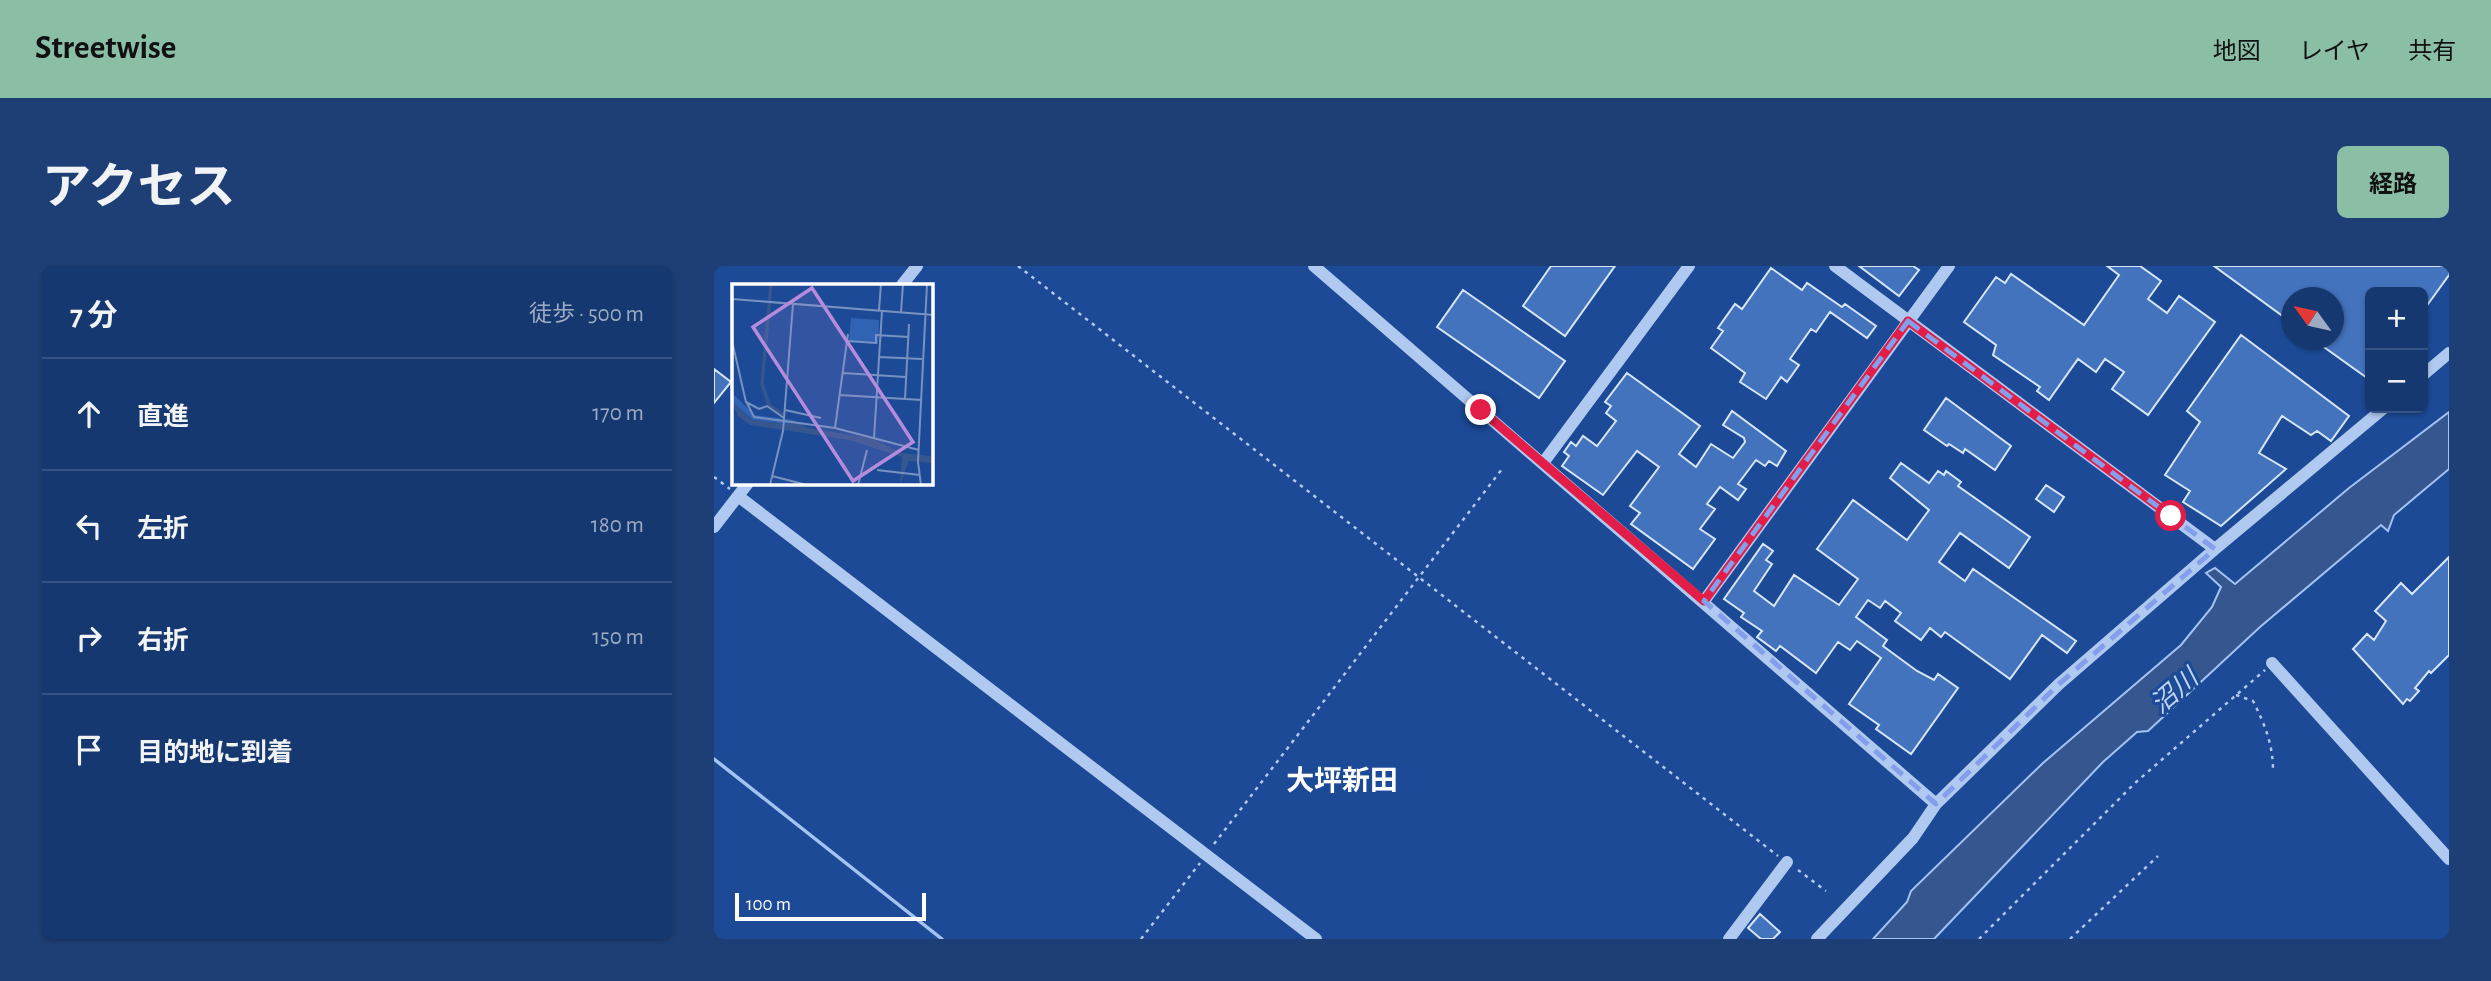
<!DOCTYPE html>
<html lang="ja">
<meta charset="utf-8">
<style>
:root{--surface:#153871;--page:#1e3f76;--text:#f1f3f6;--muted:#9dacc3;--line:#345284;--accent:#8abfa5}
body{margin:0;font-family:"Alegreya Sans","Noto Sans JP",sans-serif;background:var(--page);color:var(--text)}
.controls{position:absolute;right:21px;top:21px;display:grid;overflow:hidden;border-radius:10px;box-shadow:0 2px 5px #0004}
.controls button{width:63px;height:63px;display:grid;place-items:center;padding:0;border:0;border-bottom:2px solid var(--line);background:var(--surface);color:var(--text);font:35px sans-serif}
.compass{position:absolute;left:1567px;top:21px;width:63px;height:63px;border-radius:50%;background:var(--surface);box-shadow:0 2px 5px #0004;rotate:303deg}
.scale{position:absolute;left:21px;bottom:18px;width:191px;box-sizing:border-box;padding-left:7px;border:4px solid #fff;border-top:0;font-size:19px;line-height:24px;white-space:nowrap;color:#fff;-webkit-text-stroke:5px #1c4a97;paint-order:stroke}
.stop{position:absolute;width:21px;height:21px;margin:-16px;border:5px solid #e11d48;border-radius:50%;background:#fff}
.stop.end{background:#e11d48;border-color:#fff;box-shadow:0 2px 7px #0008}
.list{margin:0;padding:0;list-style:none}
h2{display:flex;justify-content:space-between;align-items:center;height:91px;margin:0;padding:0 28px;font-size:30px}
h2 small{font-size:23px;font-weight:400;color:var(--muted)}
.list li{display:grid;grid-template-columns:46px 1fr auto;gap:21px;align-items:center;box-sizing:border-box;height:112px;padding:0 28px;border-top:2px solid var(--line)}
.list b{display:block;font-size:26px;white-space:nowrap}
.list em{font-size:23px;font-style:normal;color:var(--muted)}
.icon{flex:none;width:38px;height:38px;fill:none;stroke:currentColor;stroke-width:2;stroke-linecap:round;stroke-linejoin:round}
.map{position:relative;flex:none;width:1735px;height:673px;overflow:hidden;border-radius:10px}
header{display:flex;align-items:center;gap:42px;box-sizing:border-box;height:98px;padding:0 35px;background:var(--accent);color:#111}
header strong{font-size:33px}
nav{display:flex;gap:38px;margin-inline-start:auto;font-size:24px}
.intro{display:flex;align-items:center;justify-content:space-between;box-sizing:border-box;height:168px;padding:0 42px}
h1{margin:0;font-size:49px}
.button{padding:18px 32px;border-radius:10px;background:var(--accent);color:#111;font-size:24px;font-weight:700}
main{display:flex;gap:42px;padding:0 42px}
aside{flex:1;background:var(--surface);border-radius:10px;box-shadow:0 2px 5px #0004}
.map>svg:first-child{display:block}
.water{fill:#35568f;stroke:#a3c3f2;stroke-width:2}
.lines{fill:none;stroke-linecap:round;stroke-linejoin:round}
.stream{stroke:#a3c3f2;stroke-width:3.5}
.building{fill:#4473be;stroke:#d7e5fb;stroke-width:2}
.path{stroke:#b0c9f0;stroke-width:2.5;stroke-dasharray:3.5 5;stroke-linecap:butt}
.minor{stroke:#b0c9f0;stroke-width:12}
.route{stroke:#e11d48;stroke-width:9}
.marked{fill:none;stroke:#839eea;stroke-width:5;stroke-dasharray:14 9;stroke-linejoin:round}
.labels{text-anchor:middle;stroke-width:6;stroke-linejoin:round;paint-order:stroke}
.water-label{font-size:26px;font-style:italic;fill:#bdd4f6;stroke:#1c4a97}
.quarter-label{font-size:28px;font-weight:bold;fill:#fff;stroke:#1c4a97}
.inset-river{fill:none;stroke:#35568f;stroke-width:3.5}
.inset-road{fill:none;stroke:#7792c1;stroke-width:2}
.view{fill:#b68bdc;fill-opacity:0.15;stroke:#b68bdc;stroke-width:3.5}
.inset-edge{fill:none;stroke:#fff;stroke-width:3.5}
</style>
<header>
<strong>Streetwise</strong>
<nav><a>地図</a><a>レイヤ</a><a>共有</a></nav>
</header>
<div class="intro"><h1>アクセス</h1><a class="button">経路</a></div>
<main>
<aside>
<h2>7 分<small>徒歩 · 500 m</small></h2>
<ul class="list">
<li><svg class="icon" aria-label="ahead" viewBox="0 0 24 24"><path d="M12 20V5M6 11l6-6 6 6"/></svg><div><b>直進</b></div><em>170 m</em></li>
<li><svg class="icon" aria-label="left" viewBox="0 0 24 24"><path d="M17 20v-9H6M10 6l-5 5 5 5"/></svg><div><b>左折</b></div><em>180 m</em></li>
<li><svg class="icon" aria-label="right" viewBox="0 0 24 24"><path d="M7 20v-9h11M14 6l5 5-5 5"/></svg><div><b>右折</b></div><em>150 m</em></li>
<li><svg class="icon" aria-label="arrive" viewBox="0 0 24 24"><path d="M6 21V4h12l-3 4 3 4H6"/></svg><div><b>目的地に到着</b></div></li>
</ul>
</aside>
<div class="map">
<svg width="1735" height="673" viewBox="0 0 1735 673">
<rect width="100%" height="100%" fill="#1c4a97"/>
<path class="water" d="M1735,146V203L1680,249L1674,265L1667,259L1546,361L1434,465L1423,466L1389,496L1220,673H1159L1193,636L1197,625L1329,497L1467,379L1498,341L1507,321L1492,307L1501,302L1521,318L1635,222Z"/>
<g class="lines">
<path class="stream" d="M0,493L228,673"/>
</g>
<path class="building" d="M837,0H901L851,70L809,40Z
M1145,0H1199L1205,4L1185,30Z
M1393,0H1426L1447,15L1434,33L1453,47L1465,30L1501,56L1434,149L1398,123L1410,106L1391,93L1382,106L1364,93L1335,134L1323,125L1326,121L1279,89L1282,79L1250,56L1282,11L1291,17L1297,8L1370,59L1405,9Z
M1500,0H1735V9L1709,45V26H1656V114L1600,74H1620V32H1578V57Z
M1057,2L1088,24L1093,17L1128,41L1131,38L1162,60L1153,72L1116,46L1102,66L1097,63L1076,93L1085,99L1073,116L1067,111L1052,133L1026,116L1031,107L997,82L1009,65L1004,62L1021,38L1028,43Z
M749,24L851,95L825,132L723,61Z
M1527,69L1635,150L1617,175L1603,165L1597,169L1568,150L1545,187L1572,203L1507,260L1469,236L1476,225L1451,209L1486,156L1473,145Z
M0,103L17,116L0,137Z
M913,107L986,160L965,188L982,201L997,178L1019,192L1031,176L1030,172L1009,159L1018,145L1072,185L1063,200L1055,195L1051,200L1042,194L1024,218L1032,223L1024,234L1006,221L993,238L1001,243L986,263L1001,273L979,303L917,258L926,247L916,240L945,201L923,185L889,229L848,200L855,190L850,186L857,176L862,180L869,170L883,180L902,155L892,147L897,140L891,136Z
M1232,132L1297,180L1281,204L1251,183L1249,187L1235,178L1233,180L1210,164Z
M1187,197L1215,217L1224,205L1230,209L1232,205L1247,216L1244,220L1316,271L1295,302L1246,267L1225,296L1251,315L1259,303L1362,375L1353,387L1328,369L1296,413L1231,366L1227,371L1216,362L1207,374L1181,355L1187,347L1171,335L1166,342L1154,334L1142,351L1173,374L1169,380L1203,405L1220,414L1224,408L1244,422L1197,488L1162,463L1165,459L1135,438L1167,392L1143,375L1136,384L1124,376L1102,407L1066,380L1062,385L1043,371L1048,365L1027,351L1030,347L1010,333L1049,278L1059,285L1052,294L1058,298L1040,325L1060,340L1080,309L1125,339L1144,313L1103,283L1139,234L1193,274L1215,244L1176,212Z
M1332,219L1350,231L1340,246L1322,233Z
M1735,291V389L1717,407L1715,405L1701,422L1705,425L1696,435L1693,433L1689,438L1639,383L1653,368L1660,374L1672,355L1661,345L1687,317L1698,328Z
M1046,648L1066,666L1059,673H1047L1034,662Z"/>
<g class="lines">
<path class="path" d="M304,0L1064,590
M0,211L16,223
M1522,429L1539,435C1551,459 1559,478 1559,505
M500,578L788,203
M1084,604L1112,625
M427,673L486,597
M1265,673L1421,517L1551,404
M1356,673L1444,590"/>
<path class="minor" d="M600,0L1222,538
M1121,0L1501,283
M188,19L203,0
M1709,109L1735,87
M829,197L975,0
M24,230L602,673
M0,261L34,217
M990,335L1235,0
M1558,397L1735,593
M1015,673L1073,596
M1103,673L1199,572L1222,538L1345,418L1501,283L1670,142"/>
</g>
<g class="lines">
<path class="route" d="M767,144L990,335L1194,55L1457,250"/>
</g>
<path class="marked" d="M1194,55L1501,283L1345,418L1222,538L990,335Z"/>
<g class="labels">
<g class="water-label">
<text transform="translate(1460 425) rotate(-41)" y="9">沼川</text>
</g>
<g class="quarter-label">
<text x="628" y="524">大坪新田</text>
</g>
</g>
<g transform="translate(18 18)">
<rect width="201" height="201" fill="#1c4a97"/>
<path d="M119,34L147,36L146,60L117,58ZM0,109L23,131L62,136L55,140L21,136L0,118Z" fill="#3063b4"/>
<path d="M0,118L20,136L55,140L62,136L76,144L139,154L170,169L198,172L201,179L177,177L168,201L170,173L117,156L18,141L6,132Z" fill="#35568f"/>
<path class="inset-river" d="M39,0L30,100L37,121L51,131"/>
<path class="inset-road" d="M0,15L202,31M147,26L149,0M169,28L171,0M0,57L14,118L27,125L35,122L52,134M116,57L144,59V51L177,53M147,73L190,75M111,89L174,93M108,111L190,116M173,115L177,40M15,119L22,133L103,144L187,166M53,126L89,134M103,144L116,50M142,154L150,27M145,186L188,191M40,192L75,201M38,201L51,147L61,20M126,201L135,166M189,201L186,178L195,0"/>
<path class="view" d="M80,4L181,158L121,197L21,43Z"/>
<rect width="201" height="201" class="inset-edge"/>
</g>
</svg>
<div class="controls">
<button>+</button>
<button>−</button>
</div>
<svg class="compass" viewBox="-18 -18 36 36"><path d="M0-13l5 13h-10z" fill="#e53935"/><path d="M0 13l5-13h-10z" fill="#9dacc3"/></svg>
<div class="scale">100 m</div>
<div class="stop" style="left:1457px;top:250px"></div>
<div class="stop end" style="left:767px;top:144px"></div>
</div>
</main>
